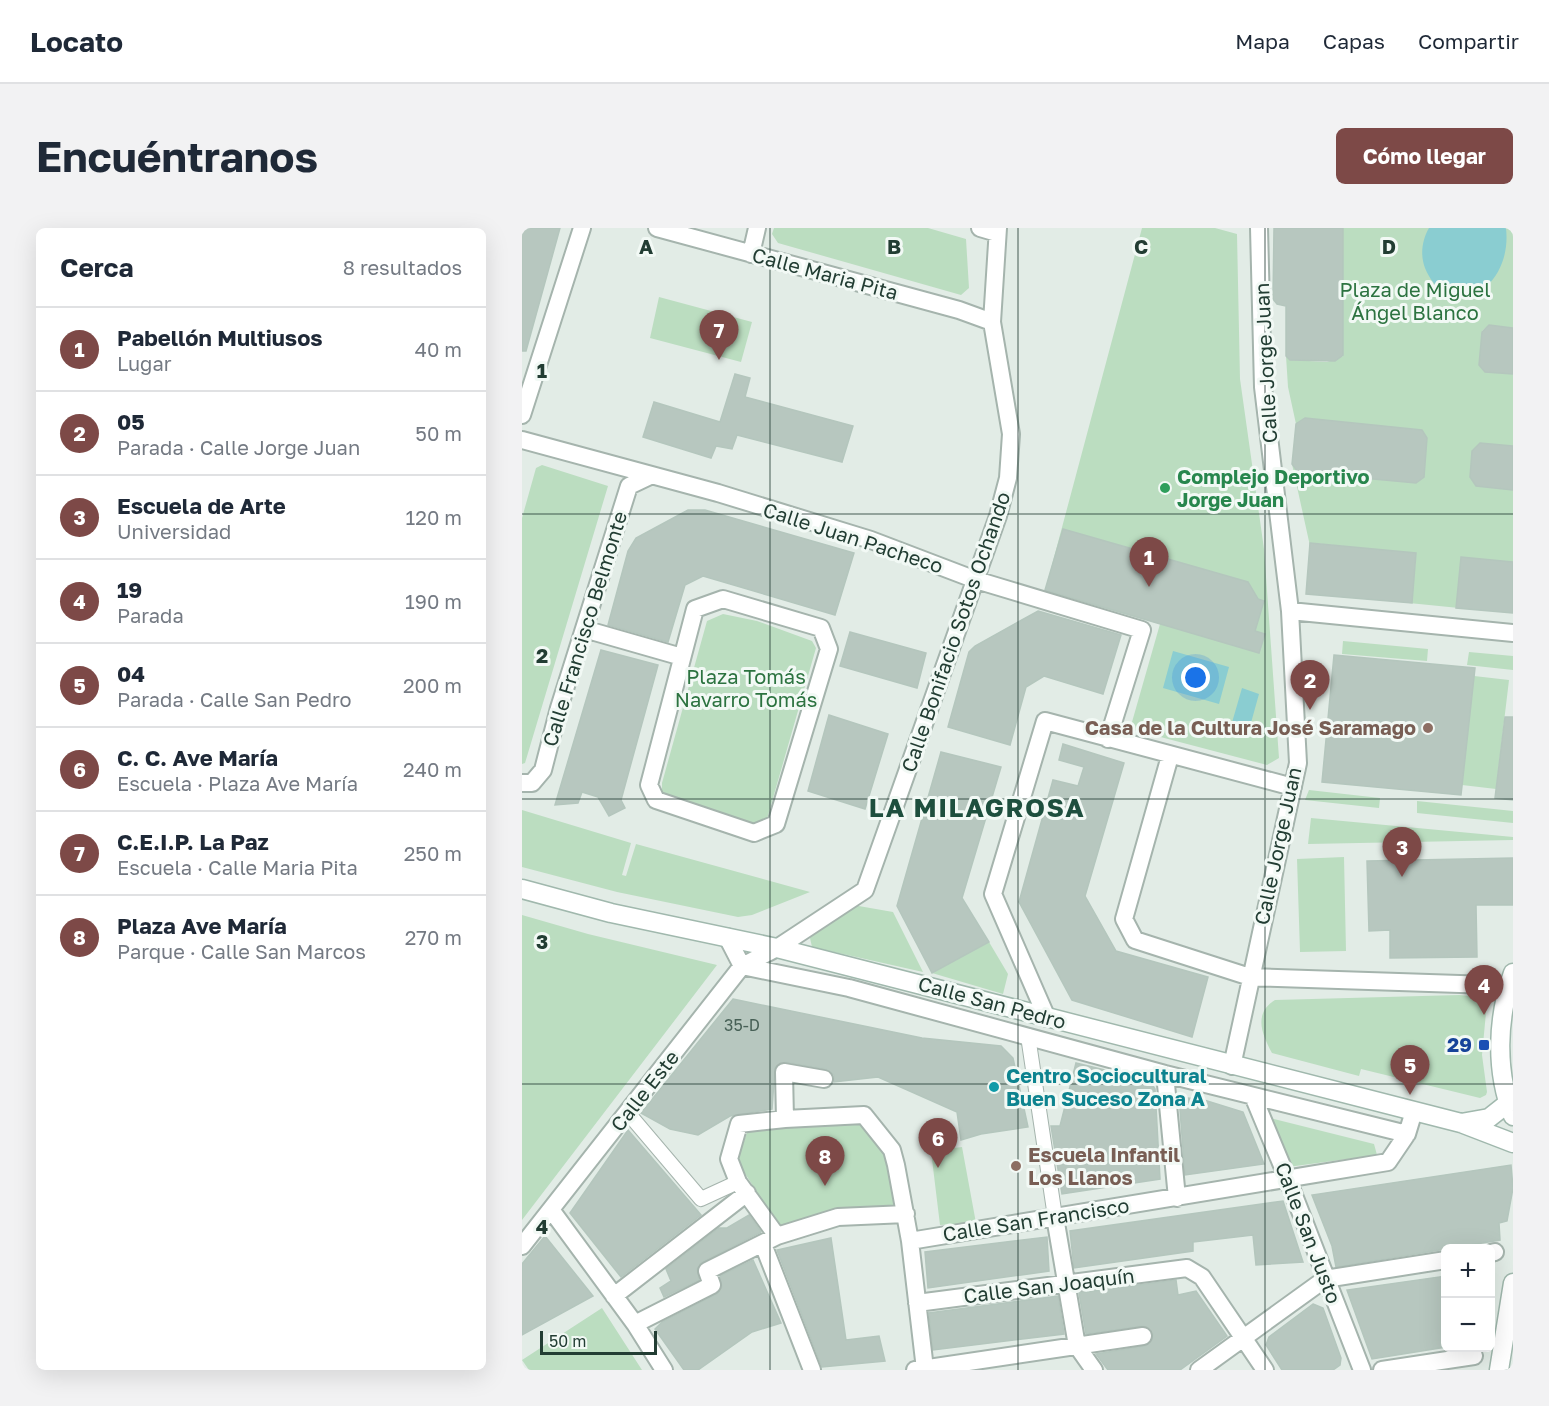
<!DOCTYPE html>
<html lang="es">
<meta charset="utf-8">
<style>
:root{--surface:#fff;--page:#f2f2f3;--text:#1f2937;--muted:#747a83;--line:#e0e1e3;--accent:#7d4947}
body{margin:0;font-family:"Golos Text",sans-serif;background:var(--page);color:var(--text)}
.controls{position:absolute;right:18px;bottom:18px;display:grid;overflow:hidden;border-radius:9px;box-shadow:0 6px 24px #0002}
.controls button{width:54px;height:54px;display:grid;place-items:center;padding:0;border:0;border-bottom:2px solid var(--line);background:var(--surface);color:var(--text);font:30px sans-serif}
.scale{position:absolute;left:18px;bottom:15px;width:117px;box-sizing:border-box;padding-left:6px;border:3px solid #223d33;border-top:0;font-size:16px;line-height:21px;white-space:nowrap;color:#223d33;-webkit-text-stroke:4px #f2f9f5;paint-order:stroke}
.you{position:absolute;left:674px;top:450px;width:21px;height:21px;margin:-15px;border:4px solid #fff;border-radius:50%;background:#1a73e8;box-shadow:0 0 0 9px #1a73e833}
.badge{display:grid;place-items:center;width:39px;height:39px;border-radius:50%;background:var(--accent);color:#fff;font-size:20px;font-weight:700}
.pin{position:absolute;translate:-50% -50px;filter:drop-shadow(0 2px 3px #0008)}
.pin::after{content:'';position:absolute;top:32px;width:21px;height:18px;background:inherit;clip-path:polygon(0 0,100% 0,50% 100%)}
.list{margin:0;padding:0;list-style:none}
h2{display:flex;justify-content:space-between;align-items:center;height:78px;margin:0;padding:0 24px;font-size:26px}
h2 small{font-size:20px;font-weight:400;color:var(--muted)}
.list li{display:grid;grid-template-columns:39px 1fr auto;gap:18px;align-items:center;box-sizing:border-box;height:84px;padding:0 24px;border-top:2px solid var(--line)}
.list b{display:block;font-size:22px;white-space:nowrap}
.list p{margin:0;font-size:20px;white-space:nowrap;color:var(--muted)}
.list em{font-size:20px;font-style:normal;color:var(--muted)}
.map{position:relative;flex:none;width:991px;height:1142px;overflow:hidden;border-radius:9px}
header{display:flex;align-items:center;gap:36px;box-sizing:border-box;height:84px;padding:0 30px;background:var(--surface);border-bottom:2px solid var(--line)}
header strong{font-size:28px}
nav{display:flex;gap:33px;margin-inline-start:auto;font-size:21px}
.intro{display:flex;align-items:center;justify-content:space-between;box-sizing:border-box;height:144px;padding:0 36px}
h1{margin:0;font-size:42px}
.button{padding:15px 27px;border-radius:9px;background:var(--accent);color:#fff;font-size:21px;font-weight:700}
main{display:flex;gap:36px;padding:0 36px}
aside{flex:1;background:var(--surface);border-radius:9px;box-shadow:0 6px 24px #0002}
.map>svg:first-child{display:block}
.green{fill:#bbddc0}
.water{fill:#8acdd1}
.building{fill:#b7c7bf;stroke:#b4c6bd;stroke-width:1.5}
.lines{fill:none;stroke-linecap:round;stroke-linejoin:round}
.pedestrian-casing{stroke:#a5b4ad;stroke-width:16}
.minor-casing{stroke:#a5b4ad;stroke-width:20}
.secondary-casing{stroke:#a0b8ad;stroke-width:21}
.pedestrian{stroke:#fff;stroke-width:14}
.minor{stroke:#fff;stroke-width:16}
.secondary{stroke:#fff;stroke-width:18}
.grid{fill:none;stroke:#223d33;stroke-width:1.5;stroke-opacity:0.55}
.leisure-dot{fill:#2e9e5b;stroke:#f2f9f5;stroke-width:2}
.education-dot{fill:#8d6e63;stroke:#f2f9f5;stroke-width:2}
.transit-dot{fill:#1a4fb4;stroke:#f2f9f5;stroke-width:2}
.culture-dot{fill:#0f9aa8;stroke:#f2f9f5;stroke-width:2}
.labels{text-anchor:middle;stroke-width:6;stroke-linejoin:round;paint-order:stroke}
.number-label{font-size:16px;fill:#476056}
.street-label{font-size:20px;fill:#223d33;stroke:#f2f9f5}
.park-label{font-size:20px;fill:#2c7340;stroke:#f2f9f5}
.leisure-label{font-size:20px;font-weight:bold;fill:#27864d;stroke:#f2f9f5;text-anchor:start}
.education-label{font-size:20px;font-weight:bold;fill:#785e54;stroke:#f2f9f5;text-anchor:end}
.transit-label{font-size:20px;font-weight:bold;fill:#164399;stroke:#f2f9f5;text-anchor:end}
.culture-label{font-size:20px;font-weight:bold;fill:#0d838f;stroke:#f2f9f5;text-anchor:start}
.district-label{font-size:26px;font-weight:bold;letter-spacing:1.5px;fill:#1e4f3e;stroke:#f2f9f5}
.grid-label{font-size:20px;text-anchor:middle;font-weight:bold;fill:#223d33;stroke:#f2f9f5;stroke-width:6;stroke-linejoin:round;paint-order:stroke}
</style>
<header>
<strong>Locato</strong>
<nav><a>Mapa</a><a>Capas</a><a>Compartir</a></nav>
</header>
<div class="intro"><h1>Encuéntranos</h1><a class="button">Cómo llegar</a></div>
<main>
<aside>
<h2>Cerca<small>8 resultados</small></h2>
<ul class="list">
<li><span class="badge">1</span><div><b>Pabellón Multiusos</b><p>Lugar</p></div><em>40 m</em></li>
<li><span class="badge">2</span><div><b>05</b><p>Parada · Calle Jorge Juan</p></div><em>50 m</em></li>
<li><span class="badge">3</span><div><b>Escuela de Arte</b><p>Universidad</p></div><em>120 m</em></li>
<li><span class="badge">4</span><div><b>19</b><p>Parada</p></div><em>190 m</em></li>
<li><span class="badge">5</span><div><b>04</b><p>Parada · Calle San Pedro</p></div><em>200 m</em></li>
<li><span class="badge">6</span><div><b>C. C. Ave María</b><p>Escuela · Plaza Ave María</p></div><em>240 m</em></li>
<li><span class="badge">7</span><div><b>C.E.I.P. La Paz</b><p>Escuela · Calle Maria Pita</p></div><em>250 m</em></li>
<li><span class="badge">8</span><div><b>Plaza Ave María</b><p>Parque · Calle San Marcos</p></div><em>270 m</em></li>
</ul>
</aside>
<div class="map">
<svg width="991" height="1142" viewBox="0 0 991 1142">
<rect width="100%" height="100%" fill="#e2ece6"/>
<path class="green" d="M252,0H406L444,11L447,60L439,67L256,15L250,6Z
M620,0H693L715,6L718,151L742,321L757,530L745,537L608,501L638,396L523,363Z
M821,0H991V100L967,97L960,103L957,137L963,144L991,146V218L950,223L948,249L954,258L991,262V334L935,377L937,380L887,375L890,372L894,328L892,325L791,315L788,318L770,236L776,244L894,255L902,249L905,210L900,202L783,190L774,196L766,159L764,128L768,132L805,134L821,128Z
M137,69L230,94L219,134L128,110Z
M20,237L86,258L3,535L0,536V290L14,240Z
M201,386L235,393L290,413L294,420L245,591L228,597L140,568V555L185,393Z
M821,413L906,421L905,433L820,426Z
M947,424L991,428V442L945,437Z
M952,448L987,452L974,561L940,557Z
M787,562L858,570L857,580L783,572Z
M895,573L991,583V595L895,585Z
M0,582L109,615L100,647L104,648L114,616L288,664L230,687L216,689L95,664L0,639Z
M789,590L991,609V612L786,616Z
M822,629L824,723L778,724L775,631Z
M331,677L371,684L401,744L290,719L288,710L291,704Z
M0,687L66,706L195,737L0,992Z
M467,714L486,746L481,766L410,745Z
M937,767L960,769L965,774L960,827L965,864L964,867L958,870L839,841L837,848L750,825C740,806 731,786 753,772Z
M744,889L852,916L855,927L766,939Z
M345,891L369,928L382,985L261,1005L215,933L227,899Z
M440,919L454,995L418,997L409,923Z
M80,1080L120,1142H7L0,1132Z"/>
<path class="water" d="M907,0H984C991,62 927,97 903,40C898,27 900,12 907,0Z
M651,423L707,439L697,476L641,460Z
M720,460L737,466L727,502L709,498Z"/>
<path class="building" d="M0,0H38L4,123H0Z
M752,0H821V127L813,133L768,132L764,128V78L755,76L751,71Z
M967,97L991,100V146L963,144L957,137L960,104Z
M213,146L228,150L223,169L331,198L320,234L215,207L210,221L194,218L189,230L121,209L132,174L198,194Z
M783,190L900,202L905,210L902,249L894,255L776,244L770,236L774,196Z
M958,215L991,218V262L954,258L948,249L950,223Z
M166,282H183L332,325L313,387L181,348L163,357L146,414L86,397L106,323L114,310Z
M541,301L726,354L736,371L742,373L733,403L743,406L737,425L523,362Z
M788,315L894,325L890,375L784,366Z
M939,329L991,334V385L934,380Z
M516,383L599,407L581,466L522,448L504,459L488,517L426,499L447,424L453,418Z
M328,404L404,425L395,460L318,438Z
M79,422L136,437L99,572L103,580L87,588L76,569L60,564L56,575L33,577Z
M812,427L953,440L939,567L800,554Z
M307,487L366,506L343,581L286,563Z
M983,489H991V572L973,570Z
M541,516L602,535L563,668L594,723L686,749L670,809L550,772L497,674L531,552L556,558L562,539L537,532Z
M419,524L479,539L440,670L467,714L410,745L375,678Z
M991,630V677H954L955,729L868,730V702L847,703L845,633Z
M211,771L400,810L479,818L491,830L506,899L459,906L439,912L435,884L356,849L312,854V847L304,841L264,834L253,839L250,881L208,888L176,907L148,901L119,885Z
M554,835L628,853L633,861L638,951L540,966L529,898H538Z
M657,869L682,872L721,884L742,936L663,947Z
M106,902L179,987L99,1049L48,985Z
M989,937L991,960L985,993L977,995L978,1012L814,1039L810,1018L790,967Z
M761,973L781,1034L734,1037L731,1007L671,1014V1023L552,1040L548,1003Z
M227,987L239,1004L180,1034L175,1041L177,1052L142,1069L138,1060L149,1053L144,1041L197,1000H205Z
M23,1008L71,1068L0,1107V1036Z
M525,1009L527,1043L406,1060L403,1024Z
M309,1010L324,1112L357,1108L363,1133L300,1139L255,1022Z
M231,1032L259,1095L230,1104L176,1142H162L133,1101L140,1094L195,1066L200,1059L198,1048Z
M924,1048V1119L850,1131L825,1062Z
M654,1052L656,1067L674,1063L705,1108L658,1142H586L574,1126L623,1118L630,1112L631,1106L625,1099L619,1098L564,1106L557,1065Z
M536,1068L542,1106L411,1122L407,1085Z
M791,1076L801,1080L819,1130L818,1137L811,1142H760L744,1117L747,1109Z"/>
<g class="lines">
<g class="pedestrian-casing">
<path id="pedestrian" d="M506,808L533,989
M106,885L179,971L216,954"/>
</g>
<g class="minor-casing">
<path id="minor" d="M135,0L437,82L470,94
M458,0L475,5
M229,26L235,0
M0,187L60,0
M0,212L196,265L349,312L454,352L620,402L586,511
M201,371L299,400L307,421L254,596L232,605L134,572L127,557L173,381Z
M768,383L991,405
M62,401L160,429
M648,528L602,691L613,712L728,749L968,757
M0,555H10L21,542L37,480L107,258L128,248
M205,709L220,738L327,760L643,846L885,906
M525,790L471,666L523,493L771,559
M710,838L776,535L768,383L741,159L737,0
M643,846L655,970
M731,868L766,952L840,1142
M263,891L342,887L370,922L374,937L388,1013L403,1141
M30,983L113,1096L142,1142
M533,989L555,1118L572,1142
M255,1008L216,954L207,931L217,896L263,891L262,844L302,851
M388,1013L866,934L885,906L892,883
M241,1016L290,1142
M0,1018L220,738L255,720L343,662L476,288L486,250L489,206L470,94L476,0
M969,1025L973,1024
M92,1068L225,965
M395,1075L665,1040L680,1049L743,1142
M113,1096L190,1057L185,1043L255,1008L316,989L384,986
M393,1142L621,1108
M677,1142L803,1051L924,1032
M860,1142L952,1128"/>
</g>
<g class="secondary-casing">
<path id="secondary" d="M0,661L89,685L255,720L892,883L939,895L991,915
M991,745C975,790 973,843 991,888
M939,895L967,890L986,875
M977,1142L991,1055"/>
</g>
<use href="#pedestrian" class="pedestrian"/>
<use href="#minor" class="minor"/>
<use href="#secondary" class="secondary"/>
</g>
<path class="grid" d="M248,0V1142M496,0V1142M743,0V1142M0,286H991M0,571H991M0,856H991"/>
<circle class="leisure-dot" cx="643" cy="260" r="6"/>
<g class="education-dot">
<circle cx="906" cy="500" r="6"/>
<circle cx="494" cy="938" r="6"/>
</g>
<rect class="transit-dot" x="956" y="811" width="12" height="12" rx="3"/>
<circle class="culture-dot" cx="472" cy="859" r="6"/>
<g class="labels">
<g class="number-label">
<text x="220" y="803">35-D</text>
</g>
<g class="street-label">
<text transform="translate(303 46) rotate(15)" y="7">Calle Maria Pita</text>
<text transform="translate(744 135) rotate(-93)" y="7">Calle Jorge Juan</text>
<text transform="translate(331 310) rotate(18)" y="7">Calle Juan Pacheco</text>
<text transform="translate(63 401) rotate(-73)" y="7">Calle Francisco Belmonte</text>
<text transform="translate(434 404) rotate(-71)" y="7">Calle Bonifacio Sotos Ochando</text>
<text transform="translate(756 618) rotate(-78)" y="7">Calle Jorge Juan</text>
<text transform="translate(470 775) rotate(15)" y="7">Calle San Pedro</text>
<text transform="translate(123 863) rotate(-52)" y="7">Calle Este</text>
<text transform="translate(514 992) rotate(-9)" y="7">Calle San Francisco</text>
<text transform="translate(786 1005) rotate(69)" y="7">Calle San Justo</text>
<text transform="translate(527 1058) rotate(-7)" y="7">Calle San Joaquín</text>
</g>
<g class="park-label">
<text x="893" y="69">Plaza de Miguel<tspan x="893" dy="23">Ángel Blanco</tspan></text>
<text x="224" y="456">Plaza Tomás<tspan x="224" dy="23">Navarro Tomás</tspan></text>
</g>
<g class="leisure-label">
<text x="655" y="256">Complejo Deportivo<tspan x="655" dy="23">Jorge Juan</tspan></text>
</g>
<g class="education-label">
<text x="894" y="507">Casa de la Cultura José Saramago</text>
<text x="506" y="934" text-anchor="start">Escuela Infantil<tspan x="506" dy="23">Los Llanos</tspan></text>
</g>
<g class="transit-label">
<text x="950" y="824">29</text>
</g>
<g class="culture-label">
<text x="484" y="855">Centro Sociocultural<tspan x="484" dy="23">Buen Suceso Zona A</tspan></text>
</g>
<g class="district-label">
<text x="455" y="589">LA MILAGROSA</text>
</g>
</g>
<g class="grid-label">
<text x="124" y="26">A</text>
<text x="372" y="26">B</text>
<text x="619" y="26">C</text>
<text x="867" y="26">D</text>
<text x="20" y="150">1</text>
<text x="20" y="435">2</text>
<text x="20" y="721">3</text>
<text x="20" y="1006">4</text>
</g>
</svg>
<div class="controls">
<button>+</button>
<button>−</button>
</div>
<div class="scale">50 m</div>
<div class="you"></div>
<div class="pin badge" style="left:627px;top:359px">1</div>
<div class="pin badge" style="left:788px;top:482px">2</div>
<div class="pin badge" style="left:880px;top:649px">3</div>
<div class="pin badge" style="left:962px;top:787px">4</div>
<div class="pin badge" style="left:888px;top:867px">5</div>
<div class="pin badge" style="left:416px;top:940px">6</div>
<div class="pin badge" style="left:197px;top:132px">7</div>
<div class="pin badge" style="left:303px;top:958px">8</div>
</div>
</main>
